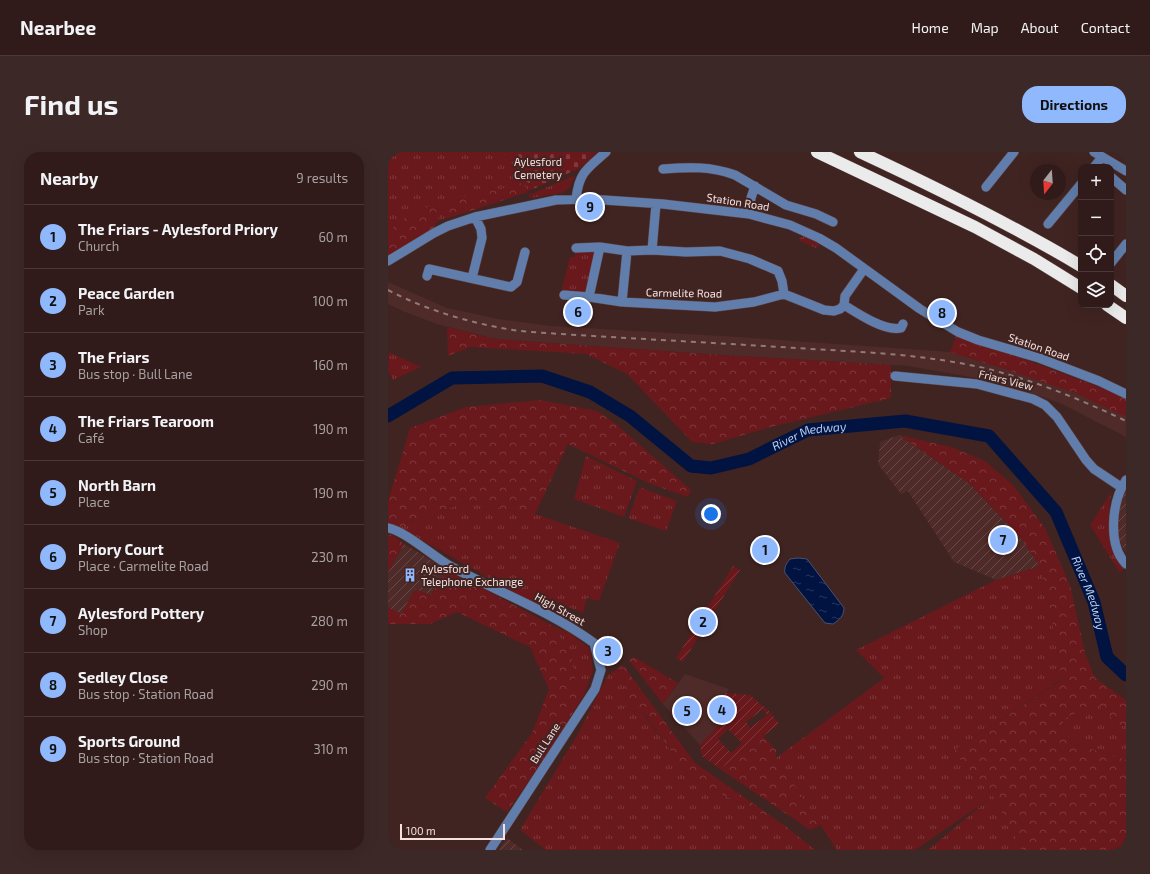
<!DOCTYPE html>
<meta charset="utf-8">
<style>
:root{--surface:#301b1a;--page:#3c2827;--text:#f1f3f6;--muted:#a8a1a2;--line:#4b3939;--accent:#90b8fd}
body{margin:0;font-family:"Exo 2",sans-serif;background:var(--page);color:var(--text)}
.controls{position:absolute;right:12px;top:12px;display:grid;overflow:hidden;border-radius:8px;box-shadow:0 4px 16px #0002}
.controls button{width:36px;height:36px;display:grid;place-items:center;padding:0;border:0;border-bottom:1px solid var(--line);background:var(--surface);color:var(--text);font:20px sans-serif}
.compass{position:absolute;left:642px;top:12px;width:36px;height:36px;border-radius:50%;background:var(--surface);box-shadow:0 4px 16px #0002;rotate:197deg}
.scale{position:absolute;left:12px;bottom:10px;width:105px;box-sizing:border-box;padding-left:4px;border:2px solid #f5e1df;border-top:0;font-size:11px;line-height:14px;white-space:nowrap;color:#f5e1df;-webkit-text-stroke:3px #402422;paint-order:stroke}
.you{position:absolute;left:323px;top:362px;width:14px;height:14px;margin:-10px;border:3px solid #fff;border-radius:50%;background:#1a73e8;box-shadow:0 0 0 6px #1a73e833}
.badge{display:grid;place-items:center;width:26px;height:26px;border-radius:50%;background:var(--accent);color:#111;font-size:13px;font-weight:700}
.pin{position:absolute;translate:-50% -50%;border:2px solid #fff;box-shadow:0 1px 4px #0006}
.list{margin:0;padding:0;list-style:none}
h2{display:flex;justify-content:space-between;align-items:center;height:52px;margin:0;padding:0 16px;font-size:17px}
h2 small{font-size:13px;font-weight:400;color:var(--muted)}
.list li{display:grid;grid-template-columns:26px 1fr auto;gap:12px;align-items:center;box-sizing:border-box;height:64px;padding:0 16px;border-top:1px solid var(--line)}
.list b{display:block;font-size:15px;white-space:nowrap}
.list p{margin:0;font-size:13px;white-space:nowrap;color:var(--muted)}
.list em{font-size:13px;font-style:normal;color:var(--muted)}
.icon{flex:none;width:22px;height:22px;fill:none;stroke:currentColor;stroke-width:2;stroke-linecap:round;stroke-linejoin:round}
.map{position:relative;flex:none;width:738px;height:698px;overflow:hidden;border-radius:16px}
header{display:flex;align-items:center;gap:24px;box-sizing:border-box;height:56px;padding:0 20px;background:var(--surface);border-bottom:1px solid var(--line)}
header strong{font-size:19px}
nav{display:flex;gap:22px;margin-inline-start:auto;font-size:14px}
.intro{display:flex;align-items:center;justify-content:space-between;box-sizing:border-box;height:96px;padding:0 24px}
h1{margin:0;font-size:28px}
.button{padding:10px 18px;border-radius:16px;background:var(--accent);color:#111;font-size:14px;font-weight:700}
main{display:flex;gap:24px;padding:0 24px}
aside{flex:1;background:var(--surface);border-radius:16px;box-shadow:0 4px 16px #0002}
.map>svg:first-child{display:block}
.built{fill:#4e2a28}
.industrial{fill:url(#industrial-furrows)}
.grass{fill:url(#grass-tufts)}
.forest{fill:url(#forest-crowns)}
.cemetery{fill:url(#cemetery-stones)}
.garden{fill:url(#garden-furrows);fill-rule:evenodd}
.water{fill:url(#water-ripples);stroke:#4a5170}
.lines{fill:none;stroke-linecap:round;stroke-linejoin:round}
.river{stroke:#001341;stroke-width:13}
.minor-casing{stroke:#5d4240;stroke-width:10}
.highway-casing{stroke:#5d4240;stroke-width:13}
.minor{stroke:#617dab;stroke-width:9}
.highway{stroke:#ebebeb;stroke-width:12}
.rail{stroke:#927a78;stroke-width:2;stroke-dasharray:5 5;stroke-linecap:butt}
.labels{text-anchor:middle;stroke-width:4;stroke-linejoin:round;paint-order:stroke}
.park-label{font-size:11px;fill:#f5dbd8;stroke:#402422}
.street-label{font-size:11px;fill:#f5e1df;stroke:#402422}
.poi-label{font-size:11px;fill:#f5e1df;stroke:#402422;text-anchor:start}
.water-label{font-size:12px;font-style:italic;fill:#b8cff4;stroke:#402422}
</style>
<header>
<strong>Nearbee</strong>
<nav><a>Home</a><a>Map</a><a>About</a><a>Contact</a></nav>
</header>
<div class="intro"><h1>Find us</h1><a class="button">Directions</a></div>
<main>
<aside>
<h2>Nearby<small>9 results</small></h2>
<ul class="list">
<li><span class="badge">1</span><div><b>The Friars - Aylesford Priory</b><p>Church</p></div><em>60 m</em></li>
<li><span class="badge">2</span><div><b>Peace Garden</b><p>Park</p></div><em>100 m</em></li>
<li><span class="badge">3</span><div><b>The Friars</b><p>Bus stop · Bull Lane</p></div><em>160 m</em></li>
<li><span class="badge">4</span><div><b>The Friars Tearoom</b><p>Café</p></div><em>190 m</em></li>
<li><span class="badge">5</span><div><b>North Barn</b><p>Place</p></div><em>190 m</em></li>
<li><span class="badge">6</span><div><b>Priory Court</b><p>Place · Carmelite Road</p></div><em>230 m</em></li>
<li><span class="badge">7</span><div><b>Aylesford Pottery</b><p>Shop</p></div><em>280 m</em></li>
<li><span class="badge">8</span><div><b>Sedley Close</b><p>Bus stop · Station Road</p></div><em>290 m</em></li>
<li><span class="badge">9</span><div><b>Sports Ground</b><p>Bus stop · Station Road</p></div><em>310 m</em></li>
</ul>
</aside>
<div class="map">
<svg width="738" height="698" viewBox="0 0 738 698">
<defs>
<pattern id="industrial-furrows" width="10" height="10" patternUnits="userSpaceOnUse"><rect width="10" height="10" fill="#4e2a28"/><path d="M-1 1l2-2M0 10L10 0M9 11l2-2" fill="none" stroke="#684947"/></pattern>
<pattern id="grass-tufts" width="24" height="20" patternUnits="userSpaceOnUse"><rect width="24" height="20" fill="#69181b"/><path d="M3 7l-1-3M5 7V3M7 7l1-3M15 17l-1-3M17 17v-4M19 17l1-3" fill="none" stroke="#7f393c"/></pattern>
<pattern id="forest-crowns" width="20" height="18" patternUnits="userSpaceOnUse"><rect width="20" height="18" fill="#69181b"/><path d="M2 6a3 3 0 1 1 6 0M12 15a3 3 0 1 1 6 0" fill="none" stroke="#7f393c"/></pattern>
<pattern id="cemetery-stones" width="16" height="16" patternUnits="userSpaceOnUse"><rect width="16" height="16" fill="#69181b"/><path d="M2 7V4a2 2 0 0 1 4 0v3zM10 15v-3a2 2 0 0 1 4 0v3z" fill="#7f393c"/></pattern>
<pattern id="garden-furrows" width="10" height="10" patternUnits="userSpaceOnUse"><rect width="10" height="10" fill="#69181b"/><path d="M-1 1l2-2M0 10L10 0M9 11l2-2" fill="none" stroke="#7f393c"/></pattern>
<pattern id="water-ripples" width="26" height="14" patternUnits="userSpaceOnUse"><rect width="26" height="14" fill="#001341"/><path d="M2 4q2-2 4 0t4 0M15 11q2-2 4 0t4 0" fill="none" stroke="#26355c"/></pattern>
</defs>
<rect width="100%" height="100%" fill="#402422"/>
<path class="built" d="M0,130L59,156L110,167L163,174L350,185L562,200L577,192L738,249V285L674,252L629,236L588,226L520,214L317,202L107,187L49,172L17,160L0,152Z
M297,522L341,537L333,551L343,560L312,593L275,552Z"/>
<path class="industrial" d="M511,283L582,332L633,386L652,414L608,428L566,410L520,339L513,342L490,312L492,290Z
M738,336V401L730,387L728,355Z
M16,392L58,417L43,443L27,438L13,463L0,455V420Z
M119,686L135,698H110Z"/>
<path class="grass" d="M0,0H115L145,37L51,69L0,103Z
M187,23L181,36L174,41L142,46L141,43Z
M415,84L431,92V94L428,96L412,89L411,87Z
M197,98L208,100L198,142L173,140L182,105H187V100L192,101Z
M1,200L33,215L5,228L0,219Z
M198,304L249,329L236,365L186,347Z
M252,335L289,349L278,379L240,366Z
M723,340C719,373 720,388 735,417L732,421L702,373Z
M81,349L138,362H147L232,391L211,449L199,446L195,461L155,444L152,455L11,375Z
M652,414L661,449L674,527L566,599L605,644L634,698H540L600,648L527,698H449L388,606L496,526L468,498L608,428Z
M165,474L180,480L202,497L205,519L196,543L189,538L183,503Z
M235,513L238,558L255,561L303,627L396,673L427,698H158L132,678L191,580L220,523Z
M707,551L732,574L738,573V608L682,590L674,568Z"/>
<path class="forest" d="M135,31L140,40L64,65L59,61L56,55C70,41 86,43 104,39C114,37 124,33 135,31Z
M42,53L49,59L51,65L46,75L36,83L24,89L0,105V80L18,65L32,60Z
M59,175L107,187L317,202L503,213V246L383,275L325,292L304,290L239,222L198,202L82,195L60,204Z
M569,182C624,204 680,222 735,245L738,247V265L687,241L626,220L562,200Z
M152,248L209,259L227,271L303,338L300,345L260,331L180,292L147,362H138L81,349L11,375L0,372V349L22,276L78,255Z
M511,283L563,295L597,309L625,333L657,376L682,433L697,501L707,526L738,548V573L732,574L707,551L674,568L682,590L738,608V698H634L605,644L565,599L674,528L661,449L652,414L633,386L582,332Z
M0,382L6,384L16,392L0,420Z
M58,417L165,474L183,503L189,537L196,543L158,604L119,660L97,646L144,581L161,537L142,495L69,460L42,472H0V455L13,462L27,437L43,443Z
M246,505L290,531L275,552L241,508Z
M235,513L307,611L396,673L303,627L256,561L238,558Z
M375,584L388,598V606L433,673L422,678L332,617Z"/>
<path class="cemetery" d="M115,0H209L192,16L145,37Z"/>
<path class="garden" d="M345,414L352,418L295,510L288,506Z
M338,541L362,543L383,561L391,572L332,617L314,604L312,593L343,560L333,551ZM375,557L379,563L362,576L358,570ZM340,577L354,591L343,601L330,587Z"/>
<path class="water" d="M410,406L419,407L456,456C456,464 451,468 445,472L437,471L397,421C396,415 398,412 402,407Z"/>
<g class="lines">
<path class="river" id="s1" d="M0,264L64,226L154,224L202,240L242,264L303,314L323,316L361,307L420,278L517,269L601,284L668,360L706,450L719,505L738,523"/>
<g class="minor-casing">
<path id="minor" d="M706,0L738,19
M706,15L714,5
M275,17C300,15 323,14 347,23L398,53L428,62L445,70
M723,25L738,38
M598,35L626,0
M188,47C191,20 199,17 218,0
M361,62L363,46L367,34
M660,72L693,32
M212,95L201,145L234,150L327,155L366,150L396,142L436,158L446,159L452,157L456,153L457,144L476,117
M188,96L212,95L239,99L264,98L298,100L332,99L362,107L390,119L394,129L396,142
M264,98L268,52
M0,109L46,81L60,74L87,65L168,48L201,47L275,52L361,62L402,73L431,86L448,96L532,157L570,180L590,188L651,206L711,229L738,242
M723,111L738,92
M39,124L41,117L123,135L129,130L137,100
M84,126L94,86L93,77L87,65
M176,143L201,145
M234,150L239,99
M456,153C469,161 497,180 513,176L515,172
M507,224L589,232L645,247L657,253L669,265L698,308L706,317L733,335
M738,328C724,349 719,392 738,412
M0,376C17,379 45,404 62,414C110,440 162,459 206,491L213,518L207,537L102,698"/>
</g>
<g class="highway-casing">
<path id="highway" d="M429,0L587,75L646,107L693,136
M472,0C547,35 621,71 693,114
M723,133L738,144
M719,153L738,166"/>
</g>
<use href="#minor" class="minor"/>
<use href="#highway" class="highway"/>
<path class="rail" d="M0,138C38,158 82,171 125,178C141,180 157,181 173,182C252,187 330,191 408,196C472,200 538,202 600,217C648,229 694,248 738,269"/>
</g>
<defs>
<g id="building-bare" transform="scale(1.08)"><path d="M-4-6H4V6H1V3H-1V6H-4ZM-2.5-4.3h1.7v1.8h-1.7ZM.8-4.3h1.7v1.8H.8ZM-2.5-1h1.7V.8h-1.7ZM.8-1h1.7V.8H.8Z" fill="#90b8fd" stroke="#402422" stroke-width="2.5" paint-order="stroke"/></g>
</defs>
<g fill-rule="evenodd">
<use href="#building-bare" x="22" y="423"/>
</g>
<g class="labels">
<g class="park-label">
<text x="150" y="14">Aylesford<tspan x="150" dy="13">Cemetery</tspan></text>
</g>
<g class="street-label">
<text transform="translate(350 50) rotate(9)" y="4">Station Road</text>
<text transform="translate(296 141) rotate(1)" y="4">Carmelite Road</text>
<text transform="translate(651 195) rotate(19)" y="4">Station Road</text>
<text transform="translate(618 228) rotate(14)" y="4">Friars View</text>
<text transform="translate(172 457) rotate(29)" y="4">High Street</text>
<text transform="translate(157 591) rotate(-57)" y="4">Bull Lane</text>
</g>
<g class="poi-label">
<text x="33" y="421">Aylesford<tspan x="33" dy="13">Telephone Exchange</tspan></text>
</g>
<g class="water-label">
<text dy="4" stroke="none"><textPath href="#s1" startOffset="465">River Medway</textPath></text>
<text dy="4" stroke="none"><textPath href="#s1" startOffset="837">River Medway</textPath></text>
</g>
</g>
</svg>
<div class="controls">
<button>+</button>
<button>−</button>
<button><svg class="icon" aria-label="locate" viewBox="0 0 24 24"><circle cx="12" cy="12" r="6"/><path d="M12 2v4M12 18v4M2 12h4M18 12h4"/></svg></button>
<button><svg class="icon" aria-label="layers" viewBox="0 0 24 24"><path d="M12 4l9 5-9 5-9-5zM3 14l9 5 9-5"/></svg></button>
</div>
<svg class="compass" viewBox="-18 -18 36 36"><path d="M0-13l5 13h-10z" fill="#e53935"/><path d="M0 13l5-13h-10z" fill="#a8a1a2"/></svg>
<div class="scale">100 m</div>
<div class="you"></div>
<div class="pin badge" style="left:377px;top:398px">1</div>
<div class="pin badge" style="left:315px;top:470px">2</div>
<div class="pin badge" style="left:220px;top:499px">3</div>
<div class="pin badge" style="left:334px;top:558px">4</div>
<div class="pin badge" style="left:299px;top:559px">5</div>
<div class="pin badge" style="left:190px;top:160px">6</div>
<div class="pin badge" style="left:615px;top:388px">7</div>
<div class="pin badge" style="left:554px;top:161px">8</div>
<div class="pin badge" style="left:202px;top:55px">9</div>
</div>
</main>
